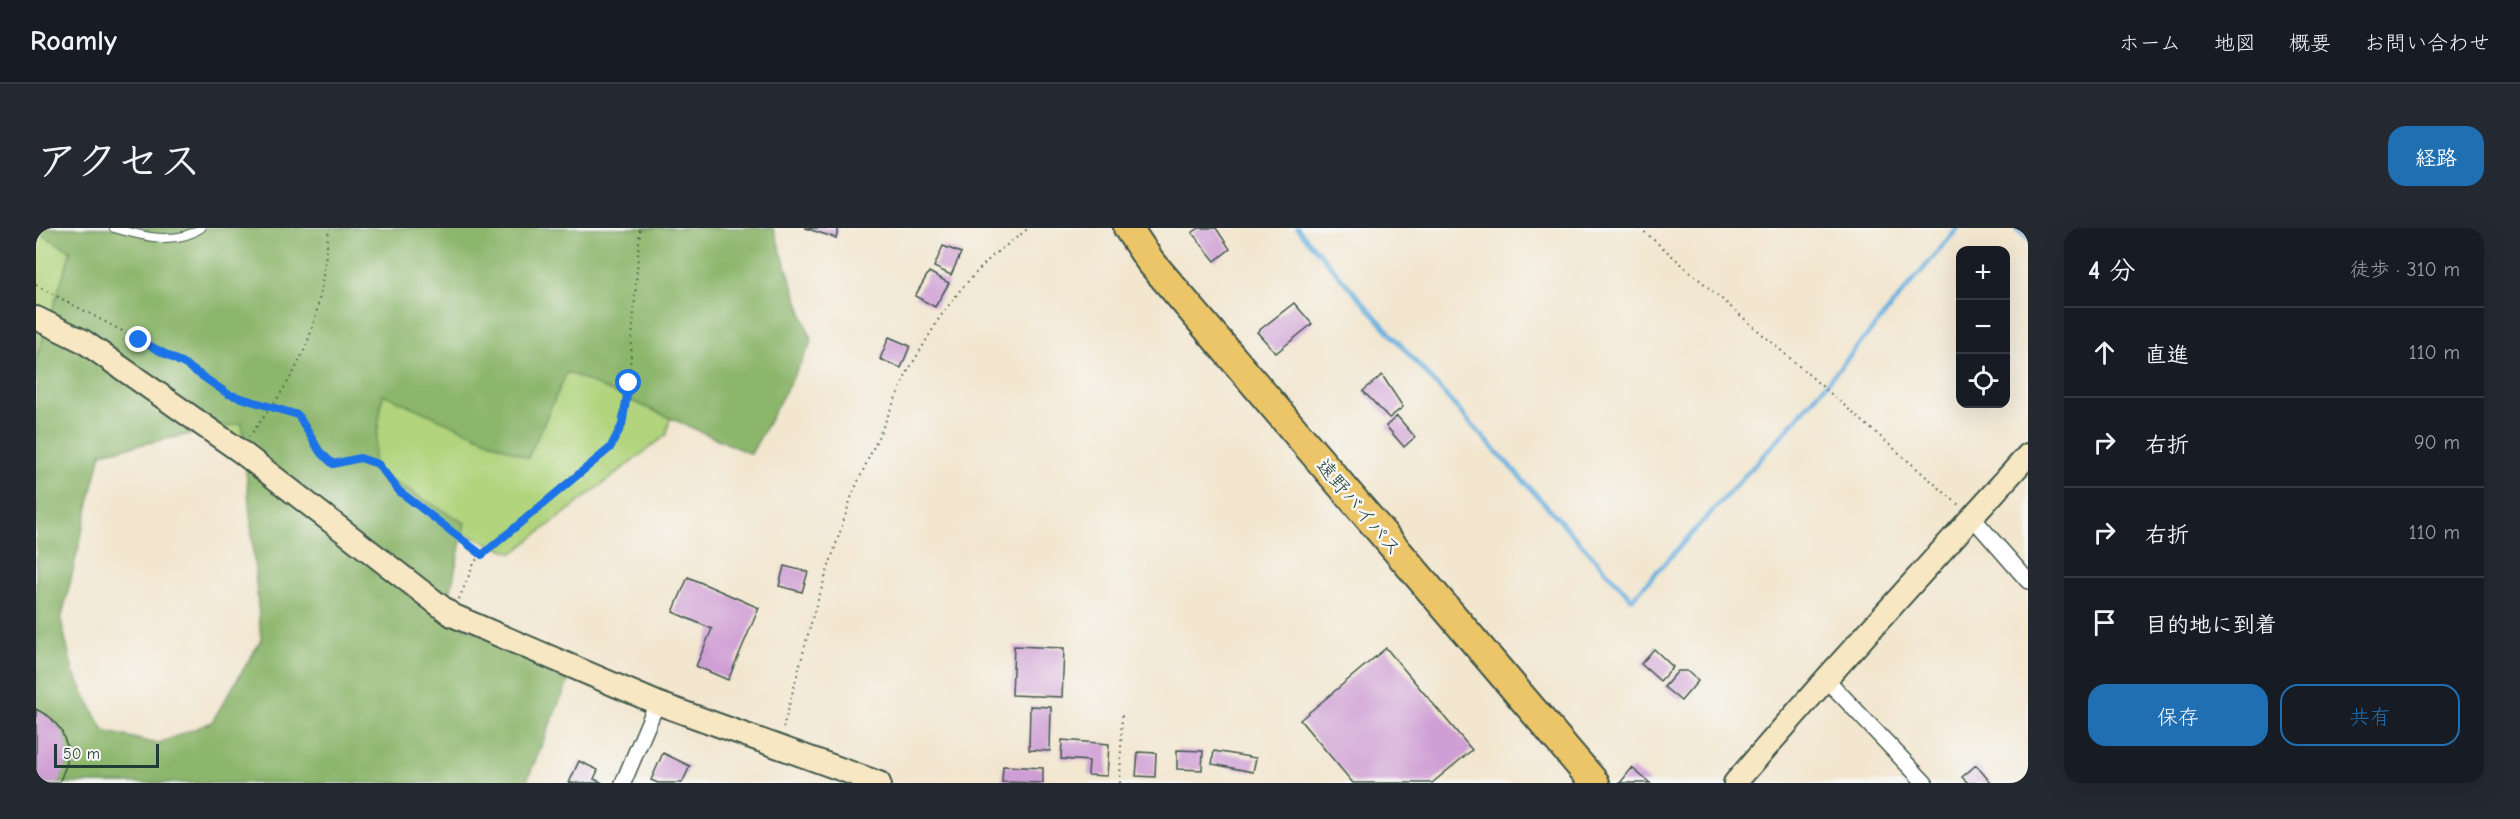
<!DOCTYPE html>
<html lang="ja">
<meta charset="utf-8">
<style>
:root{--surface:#171b24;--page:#242831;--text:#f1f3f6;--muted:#9ea1a6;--line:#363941;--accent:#1f6fb2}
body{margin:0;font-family:"Comic Neue","Klee One",sans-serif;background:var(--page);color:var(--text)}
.controls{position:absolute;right:18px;top:18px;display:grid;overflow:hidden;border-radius:12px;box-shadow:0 6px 24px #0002}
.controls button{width:54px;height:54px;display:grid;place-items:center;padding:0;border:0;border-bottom:2px solid var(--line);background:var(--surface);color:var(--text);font:30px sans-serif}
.scale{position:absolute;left:18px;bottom:15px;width:105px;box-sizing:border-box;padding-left:6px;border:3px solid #1f3d34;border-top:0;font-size:16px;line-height:21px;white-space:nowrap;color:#1f3d34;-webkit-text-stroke:4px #f6f6f2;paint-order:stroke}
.stop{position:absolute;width:18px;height:18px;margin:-14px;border:4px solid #1a73e8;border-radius:50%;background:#fff}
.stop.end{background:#1a73e8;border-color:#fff;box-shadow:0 2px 6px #0008}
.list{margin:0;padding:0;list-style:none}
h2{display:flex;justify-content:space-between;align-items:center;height:78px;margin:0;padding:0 24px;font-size:26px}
h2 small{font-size:20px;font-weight:400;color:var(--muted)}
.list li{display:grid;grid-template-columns:39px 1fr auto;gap:18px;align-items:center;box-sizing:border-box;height:90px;padding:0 24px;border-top:2px solid var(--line)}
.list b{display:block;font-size:22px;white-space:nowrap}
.list em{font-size:20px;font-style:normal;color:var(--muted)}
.actions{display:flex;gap:12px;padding:18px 24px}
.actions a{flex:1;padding:14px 0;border:2px solid var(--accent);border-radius:18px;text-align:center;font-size:21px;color:var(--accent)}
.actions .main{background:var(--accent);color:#fff}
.icon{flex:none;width:33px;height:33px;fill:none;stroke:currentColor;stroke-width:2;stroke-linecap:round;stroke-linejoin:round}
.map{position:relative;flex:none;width:1992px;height:555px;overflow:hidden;border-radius:18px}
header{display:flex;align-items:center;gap:36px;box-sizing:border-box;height:84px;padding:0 30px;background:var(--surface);border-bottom:2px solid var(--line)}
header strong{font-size:28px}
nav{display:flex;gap:33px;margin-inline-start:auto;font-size:21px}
.intro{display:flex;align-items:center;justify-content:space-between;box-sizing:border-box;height:144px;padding:0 36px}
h1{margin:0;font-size:42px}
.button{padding:15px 27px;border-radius:18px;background:var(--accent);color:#fff;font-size:21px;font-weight:700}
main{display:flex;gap:36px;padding:0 36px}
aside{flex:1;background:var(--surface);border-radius:18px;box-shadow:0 6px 24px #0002}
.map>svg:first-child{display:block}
.green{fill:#b1d47d;stroke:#688858;stroke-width:1.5}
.forest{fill:#8cb66c;stroke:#567a50;stroke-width:1.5;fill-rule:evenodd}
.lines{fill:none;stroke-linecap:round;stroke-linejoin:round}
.stream{stroke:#68b1df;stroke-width:4.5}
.building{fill:#cf9ed4}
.lane-casing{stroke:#3f564b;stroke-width:10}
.street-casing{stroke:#3f564b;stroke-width:18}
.secondary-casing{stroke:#3f564b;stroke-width:26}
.highway-casing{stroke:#3f564b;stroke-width:32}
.path{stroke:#3f564b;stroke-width:2;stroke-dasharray:1.5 4.5;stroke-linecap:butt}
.lane{stroke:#fff;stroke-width:8}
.street{stroke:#fff;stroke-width:15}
.secondary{stroke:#f7e8c3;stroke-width:22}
.highway{stroke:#ecc569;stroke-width:28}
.route{stroke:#1a73e8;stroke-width:8}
.labels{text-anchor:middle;stroke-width:5;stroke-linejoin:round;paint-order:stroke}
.street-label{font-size:20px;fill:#1f3d34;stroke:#f6f6f2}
</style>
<header>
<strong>Roamly</strong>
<nav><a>ホーム</a><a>地図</a><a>概要</a><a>お問い合わせ</a></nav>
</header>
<div class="intro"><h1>アクセス</h1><a class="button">経路</a></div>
<main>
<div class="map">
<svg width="1992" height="555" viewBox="0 0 1992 555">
<rect width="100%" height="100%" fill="#f6f6f2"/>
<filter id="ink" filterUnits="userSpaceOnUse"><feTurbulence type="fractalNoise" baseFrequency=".0167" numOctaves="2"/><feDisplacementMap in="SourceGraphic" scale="12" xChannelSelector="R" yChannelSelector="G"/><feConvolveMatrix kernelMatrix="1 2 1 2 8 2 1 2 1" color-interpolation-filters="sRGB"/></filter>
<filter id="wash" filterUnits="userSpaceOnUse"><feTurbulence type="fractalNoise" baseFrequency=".008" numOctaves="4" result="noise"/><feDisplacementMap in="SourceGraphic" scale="24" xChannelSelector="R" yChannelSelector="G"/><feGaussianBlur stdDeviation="1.35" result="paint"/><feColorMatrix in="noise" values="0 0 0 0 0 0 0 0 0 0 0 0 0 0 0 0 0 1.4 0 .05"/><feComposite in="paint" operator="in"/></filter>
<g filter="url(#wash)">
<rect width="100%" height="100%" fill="#f2e6cf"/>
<path class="green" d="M0,0H680L630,207L477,325L0,138Z"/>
<path class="forest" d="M0,0H737L776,114L715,226L531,144L492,230L347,166L336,242L429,295L409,390L535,446L490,555H0V132L35,23L0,3ZM206,195L225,412L176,494L121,516L68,503L37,444L25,392L65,225Z"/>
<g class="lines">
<path class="stream" d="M1261,0L1426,186L1596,371L1756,196L1922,0
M1980,0L1992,11"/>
</g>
<g id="blocks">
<path class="building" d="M769,0H803L800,10Z
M1163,0H1180L1194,21L1179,33L1156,5Z
M907,18L925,25L915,47L898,39Z
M893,44L913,55L899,79L879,68Z
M1258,75L1276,96L1240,125L1221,104Z
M853,109L874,118L865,140L844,131Z
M1346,147L1367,179L1353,190L1327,163Z
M1361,188L1379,209L1368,219L1350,198Z
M748,338L772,344L766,364L743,358Z
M652,349L723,380L692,452L660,438L676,401L637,384Z
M978,418L1028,420L1026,469L976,467Z
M1350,420L1436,522L1396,555H1317L1264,492Z
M1618,421L1637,439L1624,453L1605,436Z
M1642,443H1651L1662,453L1645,473L1628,459Z
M994,478L1015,479L1014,523L993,522Z
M0,481L14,489L25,502L31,518V535L23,555H0Z
M1026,512L1073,516L1071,548L1052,547L1053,533L1025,531Z
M1141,522L1167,523L1166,542L1141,541Z
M1178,523L1220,530L1217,544L1176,536Z
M1102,524L1120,525L1119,549L1100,548Z
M627,525L654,538L646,555H622L615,552Z
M543,533L562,542L558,551L567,555H533Z
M1940,537L1955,555H1932L1926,549Z
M967,538L1007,540V555L966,554Z
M1596,540L1614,555H1584Z"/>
</g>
</g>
<g filter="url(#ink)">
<use href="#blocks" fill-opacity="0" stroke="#3f564b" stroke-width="1.5"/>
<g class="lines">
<g class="lane-casing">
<path id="lane" d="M78,0C106,8 139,18 165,0"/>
</g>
<g class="street-casing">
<path id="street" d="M1937,290L1992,353
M1790,451L1889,555
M587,555L621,475"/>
</g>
<g class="secondary-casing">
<path id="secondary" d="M0,90L47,113L204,223L416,387L621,475L843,555
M1699,555L1790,451L1992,227"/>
</g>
<g class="highway-casing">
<path id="highway" d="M1092,0L1114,33L1559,555"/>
</g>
<path class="path" d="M1604,0L1924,278
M0,57L150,137L192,166L262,187L284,224L297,236L324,229L342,236L363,263L446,327
M213,209C232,183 253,157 266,127C284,88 288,42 293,0
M423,371L439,333L574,220L586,197L593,155L604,0
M747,500L778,384L816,267L872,143L904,89L925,61L955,29L993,0
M1084,555L1086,483"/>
<use href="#lane" class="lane"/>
<use href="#street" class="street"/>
<use href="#secondary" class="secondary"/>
<use href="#highway" class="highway"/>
</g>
</g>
<g class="lines" filter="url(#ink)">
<path class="route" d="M103,112L150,137L192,166L262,187L284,224L297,236L324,230L342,236L363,263L446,327L574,220L586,197L593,155"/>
</g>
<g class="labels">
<g class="street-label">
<text transform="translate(1323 279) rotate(50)" y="7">遠野バイパス</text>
</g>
</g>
</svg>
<div class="controls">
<button>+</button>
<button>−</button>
<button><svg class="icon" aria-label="locate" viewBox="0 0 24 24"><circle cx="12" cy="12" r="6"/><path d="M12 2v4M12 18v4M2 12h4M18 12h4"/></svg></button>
</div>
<div class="scale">50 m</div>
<div class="stop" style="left:593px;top:155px"></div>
<div class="stop end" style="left:103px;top:112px"></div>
</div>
<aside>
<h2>4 分<small>徒歩 · 310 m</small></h2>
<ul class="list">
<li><svg class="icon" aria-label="ahead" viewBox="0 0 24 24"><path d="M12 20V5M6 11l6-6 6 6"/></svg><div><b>直進</b></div><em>110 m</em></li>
<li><svg class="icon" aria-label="right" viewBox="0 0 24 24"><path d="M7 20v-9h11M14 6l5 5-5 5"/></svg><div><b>右折</b></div><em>90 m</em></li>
<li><svg class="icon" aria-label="right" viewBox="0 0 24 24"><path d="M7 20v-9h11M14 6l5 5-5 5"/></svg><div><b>右折</b></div><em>110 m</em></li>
<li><svg class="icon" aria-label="arrive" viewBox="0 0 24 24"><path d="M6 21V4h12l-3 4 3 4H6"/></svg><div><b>目的地に到着</b></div></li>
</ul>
<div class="actions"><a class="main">保存</a><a>共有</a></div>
</aside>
</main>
